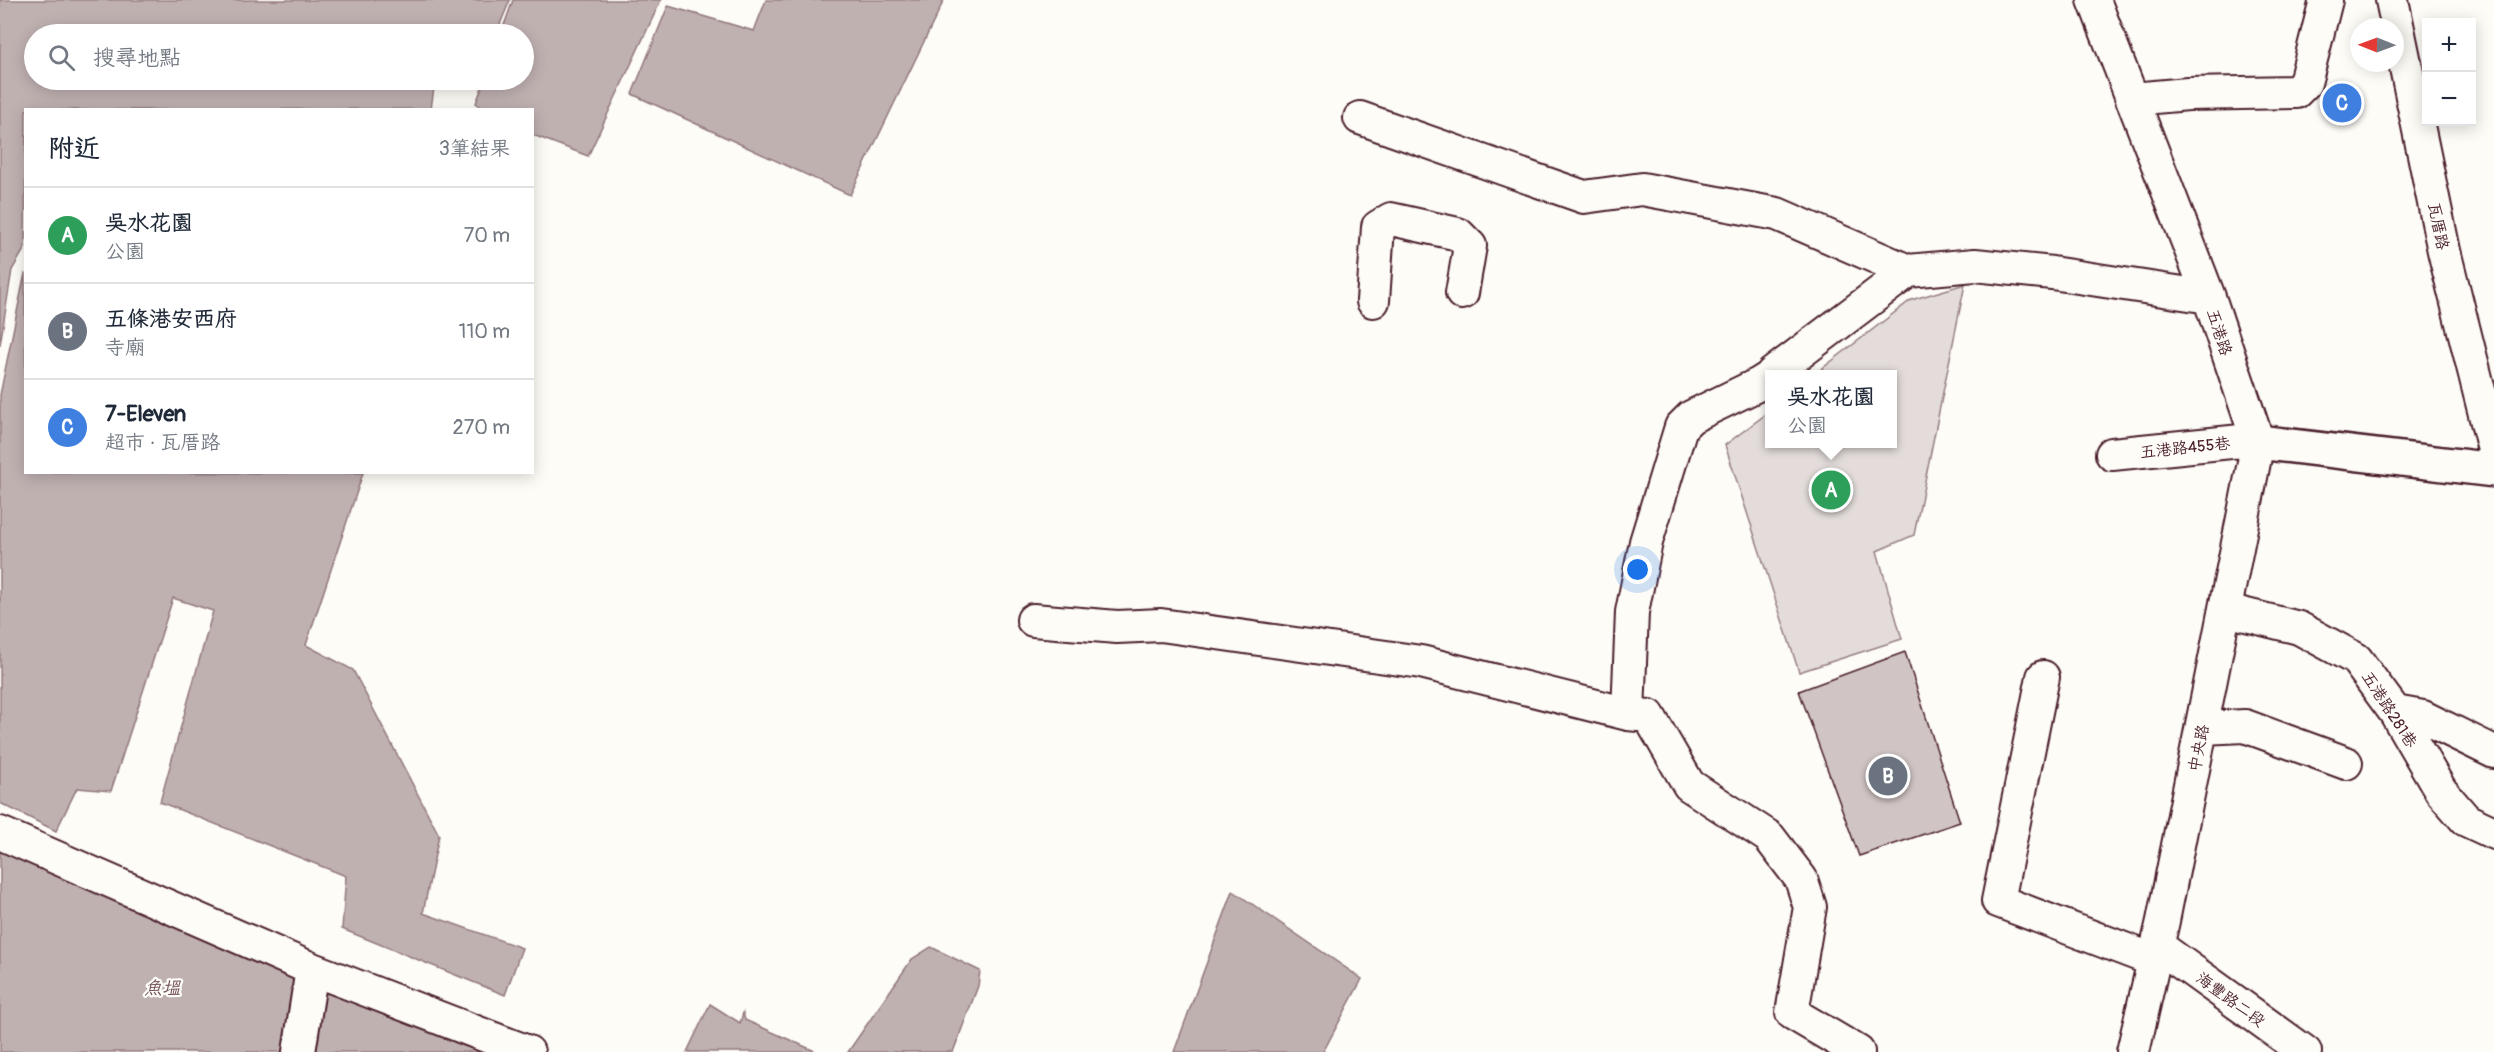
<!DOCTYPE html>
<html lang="zh-TW">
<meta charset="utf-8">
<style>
:root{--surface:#fff;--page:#f6f6f7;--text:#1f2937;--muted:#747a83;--line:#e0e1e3;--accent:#c8321e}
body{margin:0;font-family:Pangolin,"LXGW WenKai TC",sans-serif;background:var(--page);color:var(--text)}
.controls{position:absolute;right:18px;top:18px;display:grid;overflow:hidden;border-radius:0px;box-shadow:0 3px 15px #0003}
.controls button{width:54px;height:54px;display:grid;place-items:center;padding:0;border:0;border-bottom:2px solid var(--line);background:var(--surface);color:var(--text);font:30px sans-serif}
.compass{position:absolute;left:2350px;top:18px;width:54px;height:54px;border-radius:50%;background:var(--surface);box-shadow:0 3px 15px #0003;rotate:271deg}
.you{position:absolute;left:1638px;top:570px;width:21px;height:21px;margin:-15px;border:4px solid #fff;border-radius:50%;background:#1a73e8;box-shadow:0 0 0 9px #1a73e833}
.badge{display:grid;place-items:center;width:39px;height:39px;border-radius:50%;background:var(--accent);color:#fff;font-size:20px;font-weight:700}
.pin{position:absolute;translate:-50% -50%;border:3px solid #fff;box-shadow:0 2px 6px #0006}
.popup{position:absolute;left:1765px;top:370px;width:132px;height:78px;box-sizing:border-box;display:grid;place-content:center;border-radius:0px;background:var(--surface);filter:drop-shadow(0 2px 4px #0005);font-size:20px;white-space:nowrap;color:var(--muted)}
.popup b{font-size:22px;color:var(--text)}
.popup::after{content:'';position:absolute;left:50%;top:100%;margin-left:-12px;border:12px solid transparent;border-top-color:var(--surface)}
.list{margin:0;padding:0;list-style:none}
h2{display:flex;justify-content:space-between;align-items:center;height:78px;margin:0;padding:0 24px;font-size:26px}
h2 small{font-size:20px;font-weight:400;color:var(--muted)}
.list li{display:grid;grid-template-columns:39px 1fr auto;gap:18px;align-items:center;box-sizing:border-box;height:96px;padding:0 24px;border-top:2px solid var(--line)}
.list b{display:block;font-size:22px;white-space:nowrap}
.list p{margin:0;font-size:20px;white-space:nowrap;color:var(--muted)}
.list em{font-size:20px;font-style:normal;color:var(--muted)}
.icon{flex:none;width:33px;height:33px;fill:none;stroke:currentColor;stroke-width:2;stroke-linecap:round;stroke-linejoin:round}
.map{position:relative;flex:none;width:2494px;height:1052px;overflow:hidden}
.search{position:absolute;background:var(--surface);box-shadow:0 3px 15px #0003;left:24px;top:24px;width:510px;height:66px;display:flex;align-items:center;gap:15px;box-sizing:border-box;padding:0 21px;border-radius:33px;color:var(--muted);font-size:22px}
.panel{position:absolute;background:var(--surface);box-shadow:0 3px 15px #0003;left:24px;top:108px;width:510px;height:366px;border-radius:0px}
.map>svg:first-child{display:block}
.green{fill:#e3dcda;stroke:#967e82;stroke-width:1.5}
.water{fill:#c0b1b1;stroke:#91777b;stroke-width:1.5}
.building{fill:#d0c5c4;stroke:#4a1f2b;stroke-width:1.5}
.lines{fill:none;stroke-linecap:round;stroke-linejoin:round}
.minor-casing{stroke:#4a1f2b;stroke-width:36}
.major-casing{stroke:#4a1f2b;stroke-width:38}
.minor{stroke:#fdfcf7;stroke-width:32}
.major{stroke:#fdfcf7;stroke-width:33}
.labels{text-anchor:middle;stroke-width:4.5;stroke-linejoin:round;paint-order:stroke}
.street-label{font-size:16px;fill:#4a1f2b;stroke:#fdfcf7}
.water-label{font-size:18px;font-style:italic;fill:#73525a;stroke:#fdfcf7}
</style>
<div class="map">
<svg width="2494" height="1052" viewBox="0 0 2494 1052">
<rect width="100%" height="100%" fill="#fdfcf7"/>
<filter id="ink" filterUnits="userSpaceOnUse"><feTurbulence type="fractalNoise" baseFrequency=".0167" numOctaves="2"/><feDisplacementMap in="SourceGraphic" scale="12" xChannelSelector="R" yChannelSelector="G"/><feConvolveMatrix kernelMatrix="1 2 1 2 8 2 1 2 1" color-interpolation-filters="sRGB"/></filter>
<g filter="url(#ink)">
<path class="green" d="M1965,284L1914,535L1877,551L1902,639L1799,672L1725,445L1769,412L1770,444H1892V374H1815L1911,300Z"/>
<path class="water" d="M0,0H510L496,34H34V80H435L431,109L26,110L25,248L12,270L0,345Z
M513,0H661L588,156L533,135L532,110L484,109L476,103L485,80H524V34H501Z
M766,0H944L850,195L632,94L668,6L754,31Z
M25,273L26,472L363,473L306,645L353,670L439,835L423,913L522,948L505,995L342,929L346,876L160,802L213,611L173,598L111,791L77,788L56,831L0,803V395Z
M0,834L460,1014L456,1043L482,1052H0Z
M1233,891L1362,979L1323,1052H1174Z
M931,947L980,971L978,986L953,1052H848L912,959Z
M710,1004L740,1023L743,1013L745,1020L817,1052H687Z"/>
<path class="building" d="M1905,652L1960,822L1859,856L1799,691Z"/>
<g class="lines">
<g class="minor-casing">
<path id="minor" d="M2094,0L2209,297L2258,442L2163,921L2133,1052
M2392,0L2444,251L2494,450
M2132,99L2188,94L2296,92L2305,83L2326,0
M1360,118L1584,197L1642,189L1777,214L1908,271
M1373,301L1378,227L1391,219L1458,234L1470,246L1462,293
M1772,374L1908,271L1975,265L2052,273L2209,297
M1770,377L1759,384L1691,417L1681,427L1646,542L1632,612L1628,714L1649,716L1689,785L1769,837L1801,879L1810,907L1792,1013L1858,1052
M2112,454L2241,441L2256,450
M2226,610L2299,628L2356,659L2395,712L2441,791L2466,820L2494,833
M1033,620L1117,627L1161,625L1421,662L1628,714
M2043,677L1998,901L2153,960
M2395,712L2423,717L2494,752
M2202,728L2245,726L2346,763
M0,833L312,969L528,1052
M2158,946L2305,1052
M299,1052L312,969"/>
</g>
<g class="major-casing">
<path id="major" d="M2258,442L2494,470"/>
</g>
<use href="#minor" class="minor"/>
<use href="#major" class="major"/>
</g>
</g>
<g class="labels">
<g class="street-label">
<text transform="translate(2439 226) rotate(78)" y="6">瓦厝路</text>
<text transform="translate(2220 332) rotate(72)" y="6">五港路</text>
<text transform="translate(2185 447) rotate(-6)" y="6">五港路455巷</text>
<text transform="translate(2390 709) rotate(57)" y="6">五港路281巷</text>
<text transform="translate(2198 748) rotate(-79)" y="6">中央路</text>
<text transform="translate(2231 999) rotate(36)" y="6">海豐路二段</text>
</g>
<g class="water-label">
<text x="162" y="994">魚塭</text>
</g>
</g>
</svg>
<div class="controls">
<button>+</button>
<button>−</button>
</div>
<svg class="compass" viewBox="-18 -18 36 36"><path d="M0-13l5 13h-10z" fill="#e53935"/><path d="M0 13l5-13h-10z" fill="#747a83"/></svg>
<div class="you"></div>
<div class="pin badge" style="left:1831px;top:490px;background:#2e9e5b">A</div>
<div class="popup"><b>吳水花園</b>公園</div>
<div class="pin badge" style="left:1888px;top:776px;background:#6b7280">B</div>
<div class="pin badge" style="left:2342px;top:103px;background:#3f7fe0">C</div>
<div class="search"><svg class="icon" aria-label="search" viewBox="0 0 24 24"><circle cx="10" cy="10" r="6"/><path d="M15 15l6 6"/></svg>搜尋地點</div>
<section class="panel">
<h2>附近<small>3筆結果</small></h2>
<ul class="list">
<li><span class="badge" style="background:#2e9e5b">A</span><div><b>吳水花園</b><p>公園</p></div><em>70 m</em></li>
<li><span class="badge" style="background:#6b7280">B</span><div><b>五條港安西府</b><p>寺廟</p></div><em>110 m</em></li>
<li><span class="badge" style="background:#3f7fe0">C</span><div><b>7-Eleven</b><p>超市 · 瓦厝路</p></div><em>270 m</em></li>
</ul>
</section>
</div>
